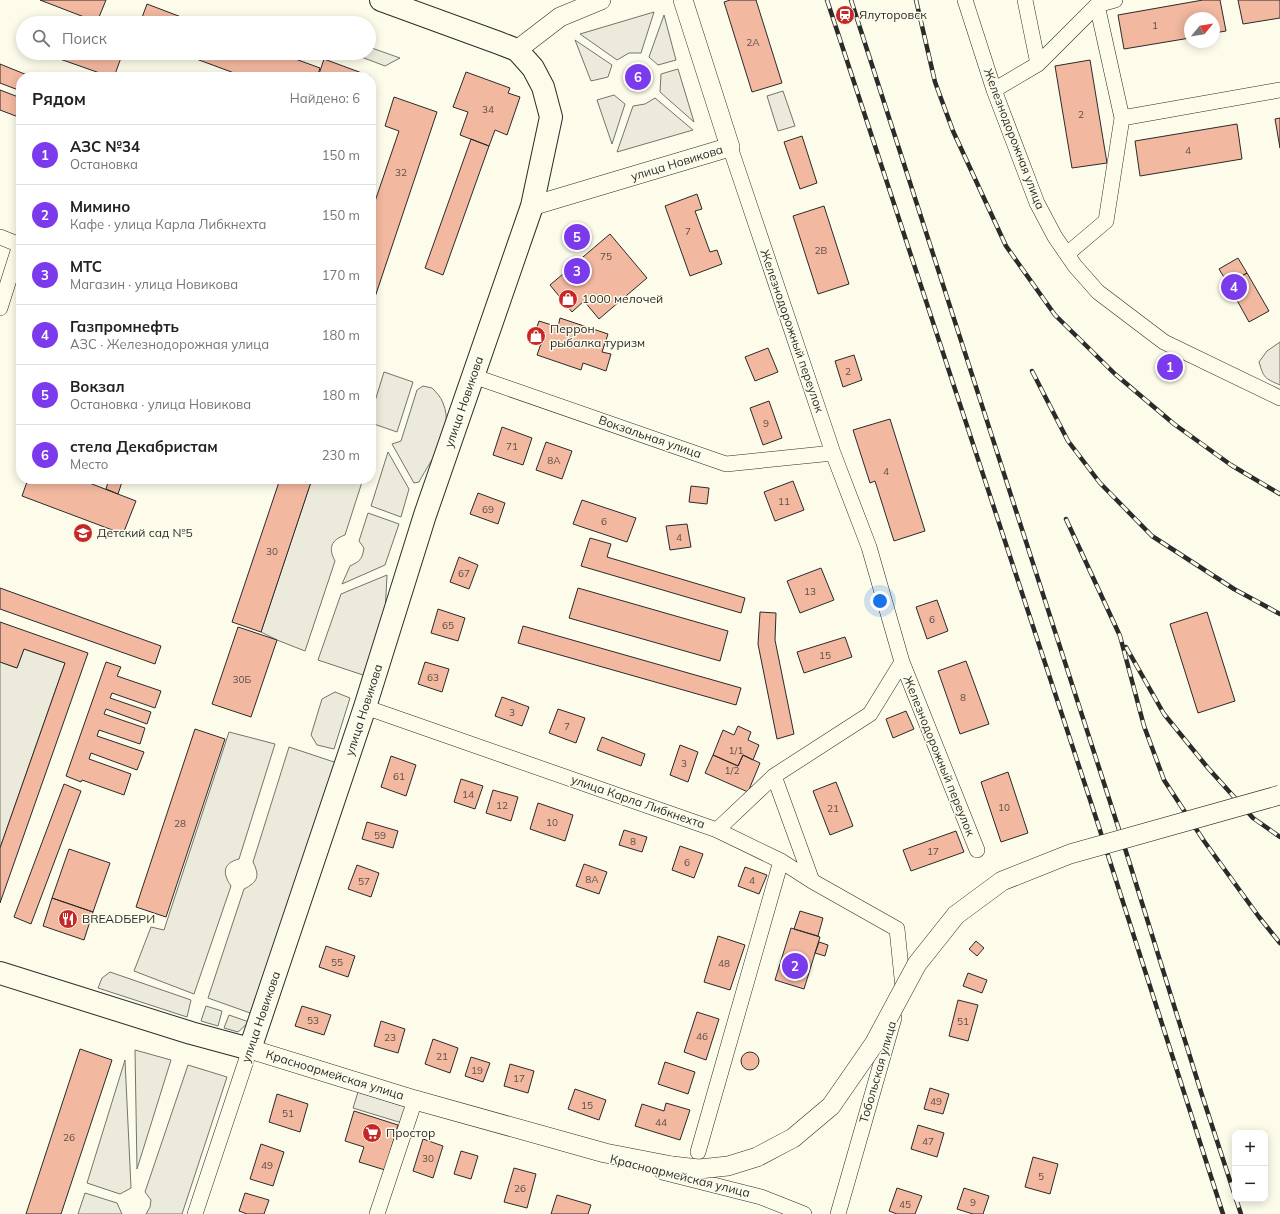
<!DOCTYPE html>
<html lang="ru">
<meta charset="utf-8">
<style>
:root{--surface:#fff;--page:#f2f2f2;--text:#222;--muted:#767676;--line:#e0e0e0;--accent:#7c3aed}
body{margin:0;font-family:Mulish,sans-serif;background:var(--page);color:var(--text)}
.controls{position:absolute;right:12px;bottom:12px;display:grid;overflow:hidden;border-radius:8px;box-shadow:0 2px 10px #0003}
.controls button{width:36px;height:36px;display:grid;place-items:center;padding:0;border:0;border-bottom:1px solid var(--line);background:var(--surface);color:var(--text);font:20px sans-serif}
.compass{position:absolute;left:1184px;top:12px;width:36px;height:36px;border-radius:50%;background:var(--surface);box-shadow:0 2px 10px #0003;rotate:60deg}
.you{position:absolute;left:880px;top:601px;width:14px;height:14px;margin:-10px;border:3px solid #fff;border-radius:50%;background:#1a73e8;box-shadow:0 0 0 6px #1a73e833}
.badge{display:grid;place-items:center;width:26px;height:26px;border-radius:50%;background:var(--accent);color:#fff;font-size:13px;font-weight:700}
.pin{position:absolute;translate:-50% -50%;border:2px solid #fff;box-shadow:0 1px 4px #0006}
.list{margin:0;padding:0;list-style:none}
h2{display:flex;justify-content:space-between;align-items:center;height:52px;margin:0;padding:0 16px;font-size:17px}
h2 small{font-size:13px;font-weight:400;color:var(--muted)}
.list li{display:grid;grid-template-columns:26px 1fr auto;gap:12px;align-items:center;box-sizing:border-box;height:60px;padding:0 16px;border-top:1px solid var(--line)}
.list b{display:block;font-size:15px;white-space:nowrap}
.list p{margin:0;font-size:13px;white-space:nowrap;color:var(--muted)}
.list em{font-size:13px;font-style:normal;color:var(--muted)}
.icon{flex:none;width:22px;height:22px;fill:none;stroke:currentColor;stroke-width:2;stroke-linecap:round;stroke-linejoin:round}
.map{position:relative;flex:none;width:1280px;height:1214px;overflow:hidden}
.search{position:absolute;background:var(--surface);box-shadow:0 2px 10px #0003;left:16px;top:16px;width:360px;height:44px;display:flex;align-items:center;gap:10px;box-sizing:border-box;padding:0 14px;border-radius:22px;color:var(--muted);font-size:15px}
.panel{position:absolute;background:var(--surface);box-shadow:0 2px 10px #0003;left:16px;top:72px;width:360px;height:412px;border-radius:16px}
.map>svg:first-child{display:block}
.green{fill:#ecebdb;stroke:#74746e}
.parking{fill:#eceadb;stroke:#74746e}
.building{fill:#f2b8a0;stroke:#2b2b2b}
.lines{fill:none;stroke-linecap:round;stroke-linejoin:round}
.minor-casing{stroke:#2b2b2b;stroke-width:16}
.tertiary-casing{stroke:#2b2b2b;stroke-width:20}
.secondary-casing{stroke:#2b2b2b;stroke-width:24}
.minor{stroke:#fdfbea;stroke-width:15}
.tertiary{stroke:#fdfbea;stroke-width:19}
.secondary{stroke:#fdfbea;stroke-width:22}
.rail-casing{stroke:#2b2b2b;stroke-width:4.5}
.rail{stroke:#fdfbea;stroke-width:3;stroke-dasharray:9;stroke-linecap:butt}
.tertiary-bridge-casing{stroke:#2b2b2b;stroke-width:20;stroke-linecap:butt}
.tertiary-bridge{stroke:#fdfbea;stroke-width:19}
.labels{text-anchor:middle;stroke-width:3;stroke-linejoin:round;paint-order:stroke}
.number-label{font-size:10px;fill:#5d4e48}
.poi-label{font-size:12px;fill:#2b2b2b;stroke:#fdfbea;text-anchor:start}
.street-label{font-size:12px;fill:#2b2b2b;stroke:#fdfbea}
</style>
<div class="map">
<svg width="1280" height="1214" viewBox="0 0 1280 1214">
<rect width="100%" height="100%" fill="#fdfbea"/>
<path class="green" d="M654,12L641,53H629L617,60L580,34Z
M664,15L676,60L658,65L649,57Z
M575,40L612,65L608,77L591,81Z
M369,47L400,58L385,66L351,53H369Z
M678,69L694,122L660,92L661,74Z
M783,91L795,126L778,131L767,96Z
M614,95L625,104L612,144L597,100Z
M655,98L693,130L617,152L633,106L645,104Z
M1280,342V385C1264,378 1264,378 1259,362L1267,351Z
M423,386L432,388C436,392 441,397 443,403C455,432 432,457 419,482L414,483L392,444L401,441L417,390Z
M388,452L409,489L401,517L371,506Z
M312,479H363L345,535C331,540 328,548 335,561L305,651L277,640L261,632Z
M368,513L399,524L385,565L342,584L350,566C360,561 362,560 364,548L359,541Z
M387,575L385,614L363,675L318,660L341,594Z
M24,649L65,663L0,848V662L17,668Z
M335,692L350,698L334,749L317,745L311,735L322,699Z
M229,732L275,744L239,859C223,863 222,873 231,886L194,994L134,971L151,927L164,930Z
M289,747L337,763L253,1014L208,998L244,889C258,882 260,876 253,862Z
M110,972L191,1000L187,1017L98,988L102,978Z
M206,1006L222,1011L218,1026L201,1021Z
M229,1015L249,1022L238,1032L224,1028Z
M135,1050L171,1060L137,1169Z
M125,1060L131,1188L120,1194L87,1183Z
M188,1065L227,1077L182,1214H146L150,1207L151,1200L145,1192Z
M85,1193L117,1203L122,1214H78Z"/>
<path class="parking" d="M384,372L413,382L397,432L371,423V414Z
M358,1092L406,1107L402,1123L353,1108Z"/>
<path class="building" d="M40,0H106L97,22Z
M730,0H756L782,83L752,92L724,2Z
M1203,0H1220L1226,31L1214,33V18H1190V38L1124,49L1118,15Z
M1238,0H1280V18L1243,24Z
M147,4L197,23H140Z
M59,53H116L122,55L114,77H111L57,58Z
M180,53H279L320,68L317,77H245Z
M324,59L370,76V77H318Z
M1090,60L1107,163L1072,168L1055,66Z
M0,64L32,77H21V91L0,83Z
M466,72L510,88L508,93L520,97L507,135L495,130L489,146L460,135L468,112L453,107Z
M0,90L21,98V118L0,110Z
M394,97L437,112L371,309V213L399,131L385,126Z
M1280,118V148L1275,119Z
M1237,124L1242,159L1140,176L1135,141Z
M802,136L817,183L800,189L784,142Z
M471,139L489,146L443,275L425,268Z
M697,194L702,209L695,211L710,252L717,250L722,264L690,276L665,206Z
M824,206L849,284L818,294L793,216Z
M610,234L647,278L599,319L584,301L572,312L550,285Z
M1238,258L1247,273L1228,284L1219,269Z
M1247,273L1269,311L1249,322L1228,284Z
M560,318L608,334L602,352L611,354L606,371L583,363L581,370L537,355L542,341L533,338L539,321L558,327Z
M768,348L778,372L755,381L745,357Z
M854,355L862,380L843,387L835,361Z
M769,401L782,438L763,445L750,408Z
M890,419L925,531L894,541L875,481L870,483L853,430Z
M502,427L532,438L523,465L493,455Z
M546,442L572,451L562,479L536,470Z
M28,479H79L136,501L123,534L22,496Z
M109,479H123L118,494L106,489Z
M280,479H312L261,632L232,622Z
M793,481L804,510L775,521L764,492Z
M691,486L709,488L707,504L689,502Z
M478,493L505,503L498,524L470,514Z
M582,500L636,518L627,542L573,524Z
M687,524L691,547L670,550L666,526Z
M590,538L611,544L607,557L745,598L741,613L581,566Z
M459,557L478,565L469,589L450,582Z
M821,568L834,600L800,613L787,581Z
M0,588L161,646L155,664L0,609Z
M578,588L728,631L720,661L569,618Z
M937,600L948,631L927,639L916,607Z
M438,609L465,618L458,641L431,633Z
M760,612L776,613L775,640L794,734L777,739L758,644Z
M1207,612L1235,701L1198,713L1170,624Z
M0,622L88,653L0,903V848L65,663L24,649L17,668L0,662Z
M523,626L741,688L736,705L518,643Z
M238,627L277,640L251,717L212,704Z
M845,637L852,657L804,673L797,652Z
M966,661L989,724L960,734L938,671Z
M106,662L121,667L117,676L161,691L155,708L112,693L110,698L151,712L147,724L106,709L104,714L145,728L140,744L99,730L97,736L144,752L137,770L91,753L89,759L131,774L124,795L82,780L81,782L66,776Z
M425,662L449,669L442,692L418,684Z
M502,697L529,707L522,726L495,716Z
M558,709L585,718L576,743L549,733Z
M906,711L914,729L893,738L886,719Z
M738,726L751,732L748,740L759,745L753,760L743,755L738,766L713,755L723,730L734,735Z
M195,729L225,739L166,917L136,907Z
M602,737L645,754L641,766L597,750Z
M680,745L698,752L688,782L670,775Z
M713,755L738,766L743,755L760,763L748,792L705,773Z
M391,756L416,765L406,796L381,787Z
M1008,772L1028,833L1001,842L981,782Z
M461,779L483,786L475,809L454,802Z
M836,782L853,826L830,835L813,791Z
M64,784L81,791L31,924L14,917Z
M493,790L518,797L511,821L486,813Z
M538,803L573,815L565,841L530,829Z
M367,822L398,831L393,848L362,839Z
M624,830L647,837L642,852L619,845Z
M956,831L964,852L911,871L903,850Z
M680,846L703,854L694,878L672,870Z
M69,849L110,863L93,912L52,898Z
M584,864L607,872L599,894L576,886Z
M357,865L379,873L371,897L348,889Z
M745,867L767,875L759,894L738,886Z
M52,898L93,912L84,940L43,926Z
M800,911L823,918L818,936L794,929Z
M791,928L820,937L804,989L775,980Z
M718,936L745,945L730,990L704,982Z
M976,941L984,948L977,956L969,949Z
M819,942L828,945L825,956L815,953Z
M326,946L355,956L348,977L319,967Z
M968,973L987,980L982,993L963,986Z
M958,1000L978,1005L968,1041L949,1036Z
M302,1006L331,1015L324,1035L295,1026Z
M697,1012L719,1019L706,1060L684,1052Z
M381,1021L405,1029L398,1053L374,1046Z
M433,1039L458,1048L450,1073L425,1064Z
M80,1049L112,1060L61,1214H26Z
M741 1061a9 9 0 1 1 18 0a9 9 0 1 1-18 0Z
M471,1057L490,1063L483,1082L465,1076Z
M665,1062L695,1072L688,1094L658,1084Z
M510,1064L534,1071L528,1093L504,1086Z
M930,1088L949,1094L943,1114L924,1109Z
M575,1089L606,1100L599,1120L568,1109Z
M277,1094L308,1104L300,1132L269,1122Z
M666,1103L690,1110L680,1140L635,1126L642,1104L664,1111Z
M354,1111L398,1125L385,1170L359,1162L364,1147L345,1141Z
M918,1125L944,1133L937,1157L911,1149Z
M423,1139L443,1146L433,1178L413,1171Z
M261,1144L284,1152L273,1186L250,1179Z
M461,1151L478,1156L471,1179L454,1174Z
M1033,1157L1058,1164L1050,1194L1025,1187Z
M514,1168L536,1174L527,1208L504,1202Z
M897,1188L922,1196L915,1214H897L889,1211Z
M964,1188L989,1196L983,1214H973L957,1209Z
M245,1193L269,1200L264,1214H247L239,1211Z
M557,1195L591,1205L588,1214H551Z"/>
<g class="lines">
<g class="minor-casing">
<path id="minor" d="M965,0L994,90L1037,203L1055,237L1075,266L1098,292L1164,342L1280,398
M1025,0L1038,64
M1097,5L1122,118
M994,90L1038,64L1097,5L1115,0
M0,237L20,245L0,308
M1067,254L1106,221L1122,118L1280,90
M473,376L726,464L833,453
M902,662L977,850
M365,707L717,830L781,861L812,881L897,929L903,988L901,993
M774,776L812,881
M717,830L774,776L870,714L902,662L869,547L833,453L730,147
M698,1152L781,861
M662,1172L761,1197L804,1214
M195,1214L250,1049
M377,1214L415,1100
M838,1214L894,1018"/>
</g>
<g class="tertiary-casing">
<path id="tertiary" d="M517,50L560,17L601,0
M532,206L730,147L683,0
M250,1049L415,1100L605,1153L672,1166"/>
</g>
<g class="secondary-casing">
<path id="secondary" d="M0,973L191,1033L250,1049L365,707L425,515L532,206L551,117L543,87L533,68L517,50L499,43L381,0"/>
</g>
<use href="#minor" class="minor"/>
<use href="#tertiary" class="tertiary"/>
<use href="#secondary" class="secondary"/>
<g class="rail-casing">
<path id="rail" d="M827,0L1097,821L1223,1214
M851,0L1123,842L1201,1092L1235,1196
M916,0L935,82L953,131L1006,246L1055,315L1115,374L1174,424L1231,465L1280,494
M1032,371L1068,441L1100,483L1152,536L1234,589L1280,614
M1066,519L1120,636L1144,726L1164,780L1204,841L1259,917L1280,943
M1126,647L1164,714L1208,768L1253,818L1280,837
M1236,1199L1241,1214"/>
</g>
<use href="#rail" class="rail"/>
<g class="tertiary-bridge-casing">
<path id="tertiary-bridge" d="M672,1166L699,1169L728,1166L757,1157L793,1138L831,1106L874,1044L917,964L956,915L1002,881L1070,854L1280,795"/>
</g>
<use href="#tertiary-bridge" class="tertiary-bridge"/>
</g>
<defs>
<g id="station-disc" transform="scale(1)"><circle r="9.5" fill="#c62828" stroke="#fdfbea"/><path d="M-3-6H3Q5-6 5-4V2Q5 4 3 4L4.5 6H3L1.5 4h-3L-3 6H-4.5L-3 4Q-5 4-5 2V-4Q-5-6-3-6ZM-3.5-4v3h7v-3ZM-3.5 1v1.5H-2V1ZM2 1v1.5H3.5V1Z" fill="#fff"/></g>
<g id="shop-disc" transform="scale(1)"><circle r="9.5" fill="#c62828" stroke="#fdfbea"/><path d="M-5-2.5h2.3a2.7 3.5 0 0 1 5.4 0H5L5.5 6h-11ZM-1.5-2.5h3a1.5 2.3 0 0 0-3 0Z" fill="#fff"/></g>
<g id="school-disc" transform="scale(1)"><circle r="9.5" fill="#c62828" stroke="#fdfbea"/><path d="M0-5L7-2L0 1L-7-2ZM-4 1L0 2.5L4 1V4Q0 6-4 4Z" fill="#fff"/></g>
<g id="restaurant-disc" transform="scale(1)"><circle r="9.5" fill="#c62828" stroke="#fdfbea"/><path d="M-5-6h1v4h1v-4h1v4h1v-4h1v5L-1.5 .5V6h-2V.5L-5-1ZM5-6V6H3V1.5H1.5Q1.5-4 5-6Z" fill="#fff"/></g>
<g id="supermarket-disc" transform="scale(1)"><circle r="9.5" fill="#c62828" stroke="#fdfbea"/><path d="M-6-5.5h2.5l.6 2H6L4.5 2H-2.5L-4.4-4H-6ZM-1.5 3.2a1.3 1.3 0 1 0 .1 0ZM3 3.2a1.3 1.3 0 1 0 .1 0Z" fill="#fff"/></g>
</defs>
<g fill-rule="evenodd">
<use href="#station-disc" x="845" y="15"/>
<use href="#shop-disc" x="568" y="299"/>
<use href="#shop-disc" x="536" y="336"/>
<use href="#school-disc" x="83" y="533"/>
<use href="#restaurant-disc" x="68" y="919"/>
<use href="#supermarket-disc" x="372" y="1133"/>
</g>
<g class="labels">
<g class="number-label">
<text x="1155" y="29">1</text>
<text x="753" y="46">2А</text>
<text x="488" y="113">34</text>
<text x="1081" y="118">2</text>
<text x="1188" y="154">4</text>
<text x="401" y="176">32</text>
<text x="688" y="235">7</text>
<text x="821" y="254">2В</text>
<text x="606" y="260">75</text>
<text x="848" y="375">2</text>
<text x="766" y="427">9</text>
<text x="512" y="450">71</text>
<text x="554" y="464">8А</text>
<text x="886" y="475">4</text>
<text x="784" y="505">11</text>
<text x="488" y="513">69</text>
<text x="604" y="525">6</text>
<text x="679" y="541">4</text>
<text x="272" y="555">30</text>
<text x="464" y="577">67</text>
<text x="810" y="595">13</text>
<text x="932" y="623">6</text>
<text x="448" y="629">65</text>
<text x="825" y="659">15</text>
<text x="433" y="681">63</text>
<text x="242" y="683">30Б</text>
<text x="963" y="701">8</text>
<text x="512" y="716">3</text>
<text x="567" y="730">7</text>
<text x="736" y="754">1/1</text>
<text x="684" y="767">3</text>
<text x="732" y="774">1/2</text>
<text x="399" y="780">61</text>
<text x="468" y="798">14</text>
<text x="502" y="809">12</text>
<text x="1004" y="811">10</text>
<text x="833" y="812">21</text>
<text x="552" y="826">10</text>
<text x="180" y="827">28</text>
<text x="380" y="839">59</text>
<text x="633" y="845">8</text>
<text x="933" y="855">17</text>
<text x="687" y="866">6</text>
<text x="592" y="883">8А</text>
<text x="752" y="884">4</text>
<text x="364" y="885">57</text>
<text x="337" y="966">55</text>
<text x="724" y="967">48</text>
<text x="313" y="1024">53</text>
<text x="963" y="1025">51</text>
<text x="702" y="1040">46</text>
<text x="390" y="1041">23</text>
<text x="442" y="1060">21</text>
<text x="477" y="1074">19</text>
<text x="519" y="1082">17</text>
<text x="936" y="1105">49</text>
<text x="587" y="1109">15</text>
<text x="288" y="1117">51</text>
<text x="661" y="1126">44</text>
<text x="69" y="1141">26</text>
<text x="928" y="1145">47</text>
<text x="428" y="1162">30</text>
<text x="267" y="1169">49</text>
<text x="1041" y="1180">5</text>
<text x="520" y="1192">26</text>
<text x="973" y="1206">9</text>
<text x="905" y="1208">45</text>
</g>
<g class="poi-label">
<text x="859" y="19">Ялуторовск</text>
<text x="582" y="303">1000 мелочей</text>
<text x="550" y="333">Перрон<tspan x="550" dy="14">рыбалка туризм</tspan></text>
<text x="97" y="537">Детский сад №5</text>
<text x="82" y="923">BREADБЕРИ</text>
<text x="386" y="1137">Простор</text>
</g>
<g class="street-label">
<text transform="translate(1014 139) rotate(69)" y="4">Железнодорожная улица</text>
<text transform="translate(677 163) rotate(-17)" y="4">улица Новикова</text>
<text transform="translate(792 331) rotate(71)" y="4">Железнодорожный переулок</text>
<text transform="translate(464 402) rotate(-71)" y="4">улица Новикова</text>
<text transform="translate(650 437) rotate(19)" y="4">Вокзальная улица</text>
<text transform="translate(364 710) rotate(-72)" y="4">улица Новикова</text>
<text transform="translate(939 756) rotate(68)" y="4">Железнодорожный переулок</text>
<text transform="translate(638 802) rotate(19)" y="4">улица Карла Либкнехта</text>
<text transform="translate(261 1017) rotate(-71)" y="4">улица Новикова</text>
<text transform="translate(878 1072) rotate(-74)" y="4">Тобольская улица</text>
<text transform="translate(335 1075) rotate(17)" y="4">Красноармейская улица</text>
<text transform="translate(680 1176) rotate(14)" y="4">Красноармейская улица</text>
</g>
</g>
</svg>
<div class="controls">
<button>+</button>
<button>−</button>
</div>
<svg class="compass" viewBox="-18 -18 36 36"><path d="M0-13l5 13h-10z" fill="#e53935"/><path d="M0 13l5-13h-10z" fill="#767676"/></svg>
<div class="you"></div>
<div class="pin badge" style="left:1170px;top:367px">1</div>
<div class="pin badge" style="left:795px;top:966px">2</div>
<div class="pin badge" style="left:577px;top:271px">3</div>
<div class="pin badge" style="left:1234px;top:287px">4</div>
<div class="pin badge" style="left:577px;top:237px">5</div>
<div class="pin badge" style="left:638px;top:77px">6</div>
<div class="search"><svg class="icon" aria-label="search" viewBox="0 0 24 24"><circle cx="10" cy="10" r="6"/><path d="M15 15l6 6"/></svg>Поиск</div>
<section class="panel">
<h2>Рядом<small>Найдено: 6</small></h2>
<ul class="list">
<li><span class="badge">1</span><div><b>АЗС №34</b><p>Остановка</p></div><em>150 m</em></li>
<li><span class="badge">2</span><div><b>Мимино</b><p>Кафе · улица Карла Либкнехта</p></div><em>150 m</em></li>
<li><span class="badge">3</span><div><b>МТС</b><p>Магазин · улица Новикова</p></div><em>170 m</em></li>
<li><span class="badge">4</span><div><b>Газпромнефть</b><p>АЗС · Железнодорожная улица</p></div><em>180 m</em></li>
<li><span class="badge">5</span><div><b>Вокзал</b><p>Остановка · улица Новикова</p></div><em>180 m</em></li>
<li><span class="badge">6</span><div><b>стела Декабристам</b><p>Место</p></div><em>230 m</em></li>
</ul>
</section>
</div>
